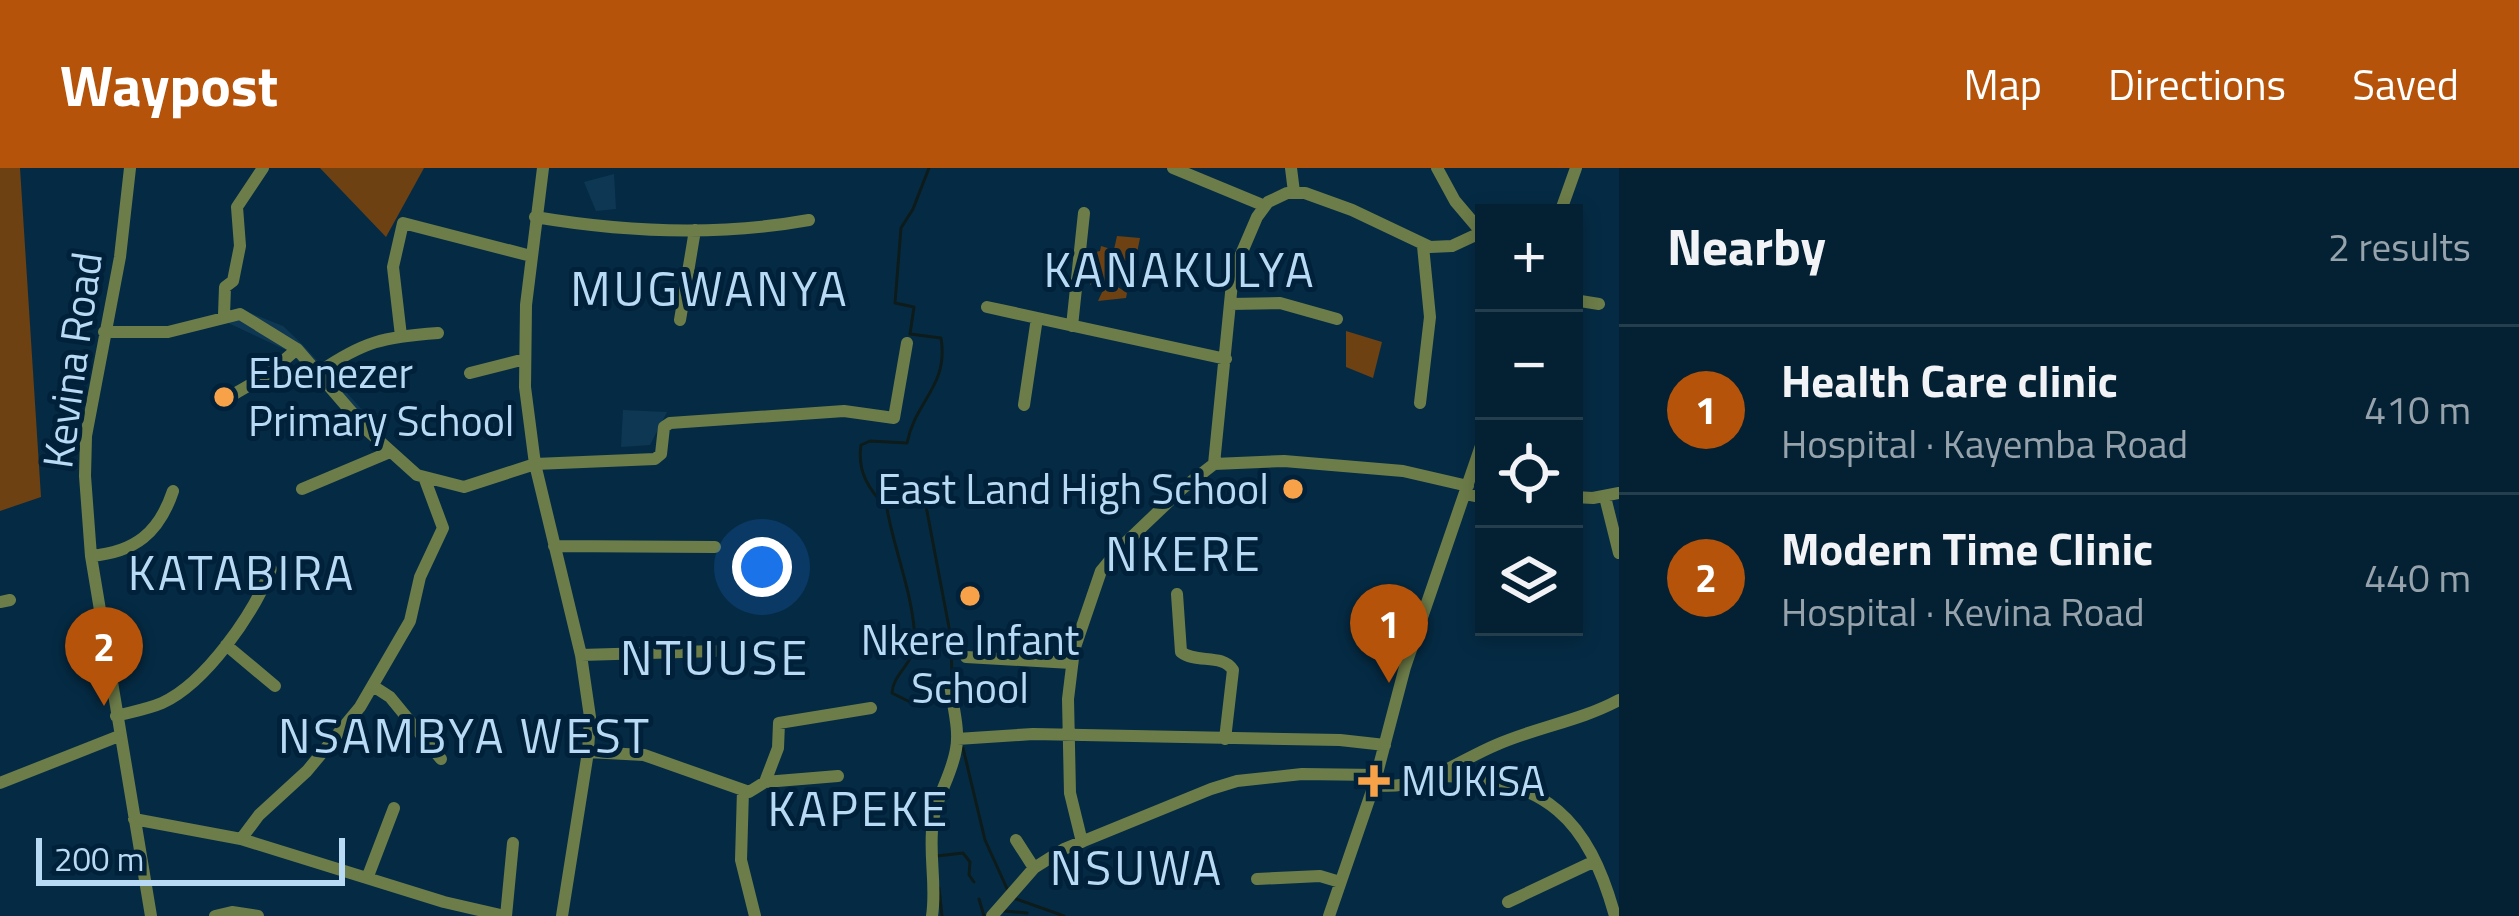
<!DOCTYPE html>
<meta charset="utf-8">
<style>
:root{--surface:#042033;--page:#122d3f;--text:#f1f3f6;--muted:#97a3ac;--line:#253e4e;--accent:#b45309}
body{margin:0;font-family:"Titillium Web",sans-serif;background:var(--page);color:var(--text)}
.controls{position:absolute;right:36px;top:36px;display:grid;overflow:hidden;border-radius:0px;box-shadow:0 6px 18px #0003}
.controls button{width:108px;height:108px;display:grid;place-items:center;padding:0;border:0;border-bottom:3px solid var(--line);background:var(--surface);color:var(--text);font:60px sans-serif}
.scale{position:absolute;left:36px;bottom:30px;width:309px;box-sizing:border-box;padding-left:12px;border:6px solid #b9daf5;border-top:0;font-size:33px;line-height:42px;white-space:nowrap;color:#b9daf5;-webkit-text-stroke:9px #002139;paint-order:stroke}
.you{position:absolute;left:762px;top:399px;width:42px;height:42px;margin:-30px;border:9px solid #fff;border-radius:50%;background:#1a73e8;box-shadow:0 0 0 18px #1a73e833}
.badge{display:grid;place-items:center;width:78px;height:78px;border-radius:50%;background:var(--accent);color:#fff;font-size:39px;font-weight:700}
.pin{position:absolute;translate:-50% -99px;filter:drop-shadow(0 3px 6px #0008)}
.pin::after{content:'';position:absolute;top:63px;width:42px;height:36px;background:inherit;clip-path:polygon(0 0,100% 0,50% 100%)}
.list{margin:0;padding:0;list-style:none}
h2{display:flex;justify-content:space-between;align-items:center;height:156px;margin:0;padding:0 48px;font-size:51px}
h2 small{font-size:39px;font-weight:400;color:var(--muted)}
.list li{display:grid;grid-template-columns:78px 1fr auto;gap:36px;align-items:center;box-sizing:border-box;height:168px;padding:0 48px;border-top:3px solid var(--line)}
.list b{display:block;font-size:45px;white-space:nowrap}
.list p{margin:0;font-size:39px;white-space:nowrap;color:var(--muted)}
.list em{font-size:39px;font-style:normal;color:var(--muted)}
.icon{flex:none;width:66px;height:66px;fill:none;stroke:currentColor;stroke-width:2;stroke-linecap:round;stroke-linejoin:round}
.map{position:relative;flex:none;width:1619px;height:748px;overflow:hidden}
header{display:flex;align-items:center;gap:72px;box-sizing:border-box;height:168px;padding:0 60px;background:var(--accent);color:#fff}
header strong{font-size:57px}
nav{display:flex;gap:66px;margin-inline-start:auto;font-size:42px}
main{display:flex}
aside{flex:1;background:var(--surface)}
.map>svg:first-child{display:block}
.built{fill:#0e3754}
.green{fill:#6d4112}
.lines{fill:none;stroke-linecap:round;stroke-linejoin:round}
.stream{stroke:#0d1c1a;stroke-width:3}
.minor{stroke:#6d7d49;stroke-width:12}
.poi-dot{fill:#f7a149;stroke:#002139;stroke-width:4.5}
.labels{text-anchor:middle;stroke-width:10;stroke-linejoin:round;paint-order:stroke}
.street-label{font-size:42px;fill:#b9daf5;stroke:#002139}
.poi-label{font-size:42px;fill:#b9daf5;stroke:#002139;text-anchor:start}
.quarter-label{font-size:48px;letter-spacing:3px;fill:#b9daf5;stroke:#002139}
</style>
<header>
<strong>Waypost</strong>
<nav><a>Map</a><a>Directions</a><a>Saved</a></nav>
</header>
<main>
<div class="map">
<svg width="1619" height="748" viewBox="0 0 1619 748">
<rect width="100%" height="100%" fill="#052b44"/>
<path class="built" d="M614,6L616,41L596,43L584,14Z
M238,140L283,158L303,177L377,258L372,274L290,184L224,153Z
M623,242L667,244L650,277L621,279Z"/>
<path class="green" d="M0,0H20L41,329L0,343Z
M320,0H424L386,69Z
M1117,68L1140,70L1134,100L1111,95Z
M1101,78L1111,81L1110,114L1127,125L1126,130L1098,133L1104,120L1097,112L1090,117L1092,85L1100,83Z
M1346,163L1382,174L1373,210L1346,199Z"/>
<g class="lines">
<path class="stream" d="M929,0L913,41L901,60L895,135L914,139L910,166L941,170C949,218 915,233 907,275L870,273L861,277C857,304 869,322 887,340L922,335L926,338L951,470L952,512
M887,341C895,385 914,429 915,474C915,495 893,505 892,525L910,534
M963,580L985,672L1009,725
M937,688L963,685L970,694L969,707L974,714
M939,720L942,748
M979,731L984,748
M1016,731L1064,748
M1004,743L1027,745"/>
<path class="minor" d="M130,0L120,89L86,268L85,308L91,388L151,748
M543,0L526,137L525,219L535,296L581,487L590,549L588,584L562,748
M1173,0L1265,38
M1291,0L1294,24
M1437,0L1455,33L1483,66
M1560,45L1576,0
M535,49C624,64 720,68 809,52
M1574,132L1599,136
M1230,136L1280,135L1337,151
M987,139L1226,191
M224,147L225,119L233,113L240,78L237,39L263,0
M680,152L695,62
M1072,158L1084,45
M104,164H168L240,146L297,181L367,262L417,307L464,319L535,296L655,291L661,286L664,259L670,255L844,243L894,250L907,175
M401,168L393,99L403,55L531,88
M319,204C364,173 384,169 438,165
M470,205L525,191
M222,233L267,207L297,181
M1420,235L1430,149L1423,78
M1024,237L1037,150
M1214,296L1233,105L1257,49L1268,34L1287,25H1305L1352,42L1430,79L1452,78L1480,65
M302,321L390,284
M1465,326L1484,330
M1574,329L1593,330L1619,325
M1605,329L1619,385
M554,378L715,379
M91,388C135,384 159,365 173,323
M1177,426L1181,484C1196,496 1222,485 1233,502L1225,571
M0,434L10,432
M226,477L275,518
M581,487L715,483
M966,489L1071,495
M373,518L390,529L441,591
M116,548C131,544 148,541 162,535C206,515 254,445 271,401
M957,571L1033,566L1340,572L1385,577
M588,584L644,587L749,624L765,614L838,608
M1444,608C1547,611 1588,651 1615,748
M765,614L778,580L779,555L871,540
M0,615L119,568
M1374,617C1424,623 1453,595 1496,577C1537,559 1580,553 1619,532
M743,622L741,692L755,748
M134,651L241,671L444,734L505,748
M241,671L259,647L307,603L360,539L410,453L420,409L443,360L424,309
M1016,672L1034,700
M1082,674L1070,625L1068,531L1074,482L1101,403L1120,380L1183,320L1214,296L1284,293L1403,303L1468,318
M368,708L394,640
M1257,711L1320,708L1340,714
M1508,734L1595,693
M215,748L232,744L258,748
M506,748L513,675
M932,748C937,716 928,685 933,653C936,629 952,607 956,581C960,561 952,536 950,515
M992,748L1034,700L1064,681L1211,621L1237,613L1302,606L1377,607
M1329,748L1374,617L1405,499L1484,269"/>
</g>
<g class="poi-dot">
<circle cx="224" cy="229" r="12"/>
<circle cx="1293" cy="321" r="12"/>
<circle cx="970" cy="428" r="12"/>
<path d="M1368 595h12v12h12v12h-12v12h-12v-12h-12v-12h12z"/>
</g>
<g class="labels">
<g class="street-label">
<text transform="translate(72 192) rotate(-82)" y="15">Kevina Road</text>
</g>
<g class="poi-label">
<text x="248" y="220">Ebenezer<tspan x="248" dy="48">Primary School</tspan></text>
<text x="1269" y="336" text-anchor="end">East Land High School</text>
<text x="970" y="487" text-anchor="middle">Nkere Infant<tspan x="970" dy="48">School</tspan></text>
<text x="1401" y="628">MUKISA</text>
</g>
<g class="quarter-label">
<text x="1180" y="119">KANAKULYA</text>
<text x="710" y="138">MUGWANYA</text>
<text x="1184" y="403">NKERE</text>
<text x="242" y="422">KATABIRA</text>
<text x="715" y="507">NTUUSE</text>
<text x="465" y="585">NSAMBYA WEST</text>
<text x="859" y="658">KAPEKE</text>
<text x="1137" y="717">NSUWA</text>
</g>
</g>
</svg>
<div class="controls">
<button>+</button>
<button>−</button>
<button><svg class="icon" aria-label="locate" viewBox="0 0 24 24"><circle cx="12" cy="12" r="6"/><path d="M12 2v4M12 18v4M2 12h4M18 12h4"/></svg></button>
<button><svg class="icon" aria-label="layers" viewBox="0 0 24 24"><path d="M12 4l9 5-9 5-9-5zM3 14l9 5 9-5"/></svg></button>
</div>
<div class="scale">200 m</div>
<div class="you"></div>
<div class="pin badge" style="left:1389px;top:515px">1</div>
<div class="pin badge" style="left:104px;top:538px">2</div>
</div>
<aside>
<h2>Nearby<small>2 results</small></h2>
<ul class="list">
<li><span class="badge">1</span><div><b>Health Care clinic</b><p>Hospital · Kayemba Road</p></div><em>410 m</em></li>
<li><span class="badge">2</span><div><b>Modern Time Clinic</b><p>Hospital · Kevina Road</p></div><em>440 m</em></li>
</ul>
</aside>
</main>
